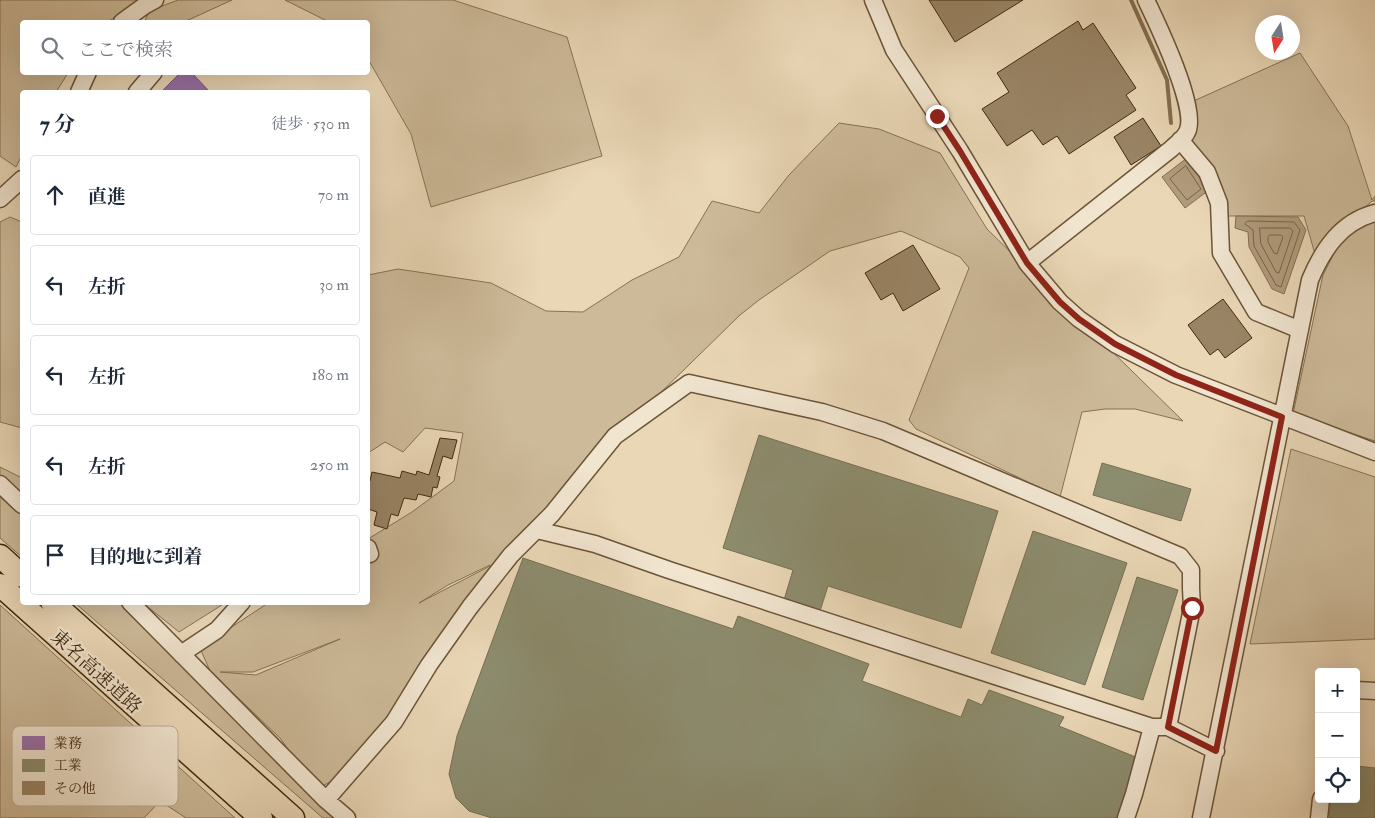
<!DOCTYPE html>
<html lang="ja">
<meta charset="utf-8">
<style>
:root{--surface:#fff;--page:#f2f2f3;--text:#1f2937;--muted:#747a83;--line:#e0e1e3}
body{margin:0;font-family:"IM FELL Double Pica","Noto Serif JP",serif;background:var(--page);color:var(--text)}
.controls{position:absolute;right:15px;bottom:15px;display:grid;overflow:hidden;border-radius:5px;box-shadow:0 5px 20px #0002}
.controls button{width:45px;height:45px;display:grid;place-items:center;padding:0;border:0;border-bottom:1px solid var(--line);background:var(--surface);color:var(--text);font:25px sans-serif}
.compass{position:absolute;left:1255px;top:15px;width:45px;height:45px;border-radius:50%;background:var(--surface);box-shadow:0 5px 20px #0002;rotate:192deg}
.stop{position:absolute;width:15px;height:15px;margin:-11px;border:4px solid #8f2418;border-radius:50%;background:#fff}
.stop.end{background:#8f2418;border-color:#fff;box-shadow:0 1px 5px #0008}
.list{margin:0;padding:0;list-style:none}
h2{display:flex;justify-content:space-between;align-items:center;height:65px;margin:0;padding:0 20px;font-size:21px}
h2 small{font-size:16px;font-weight:400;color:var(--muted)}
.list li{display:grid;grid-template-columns:32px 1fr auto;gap:15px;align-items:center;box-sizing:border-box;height:80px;margin:0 10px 10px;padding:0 10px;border:1px solid var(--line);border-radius:5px}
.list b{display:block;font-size:19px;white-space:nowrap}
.list em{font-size:16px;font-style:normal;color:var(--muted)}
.icon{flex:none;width:28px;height:28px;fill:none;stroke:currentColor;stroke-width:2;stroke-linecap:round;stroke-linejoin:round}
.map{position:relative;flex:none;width:1375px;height:818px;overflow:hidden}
.search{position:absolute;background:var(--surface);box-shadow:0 5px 20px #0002;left:20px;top:20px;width:350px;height:55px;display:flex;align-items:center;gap:12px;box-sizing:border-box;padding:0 18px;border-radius:5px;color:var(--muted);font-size:19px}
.panel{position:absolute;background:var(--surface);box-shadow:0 5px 20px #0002;left:20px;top:90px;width:350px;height:515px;border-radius:5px}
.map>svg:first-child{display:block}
.green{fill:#cdba99;stroke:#877254;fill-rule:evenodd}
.water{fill:#b19c7d;stroke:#846e51}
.offices{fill:#9970ab;stroke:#7f5b7c}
.industry{fill:#8c8c6e;stroke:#766f51}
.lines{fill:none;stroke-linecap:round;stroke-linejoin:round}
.shore{stroke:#796346;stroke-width:1}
.stream{stroke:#846e51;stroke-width:4}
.building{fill:#998465;stroke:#412a0e}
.minor-casing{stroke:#6b5538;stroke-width:19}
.highway-casing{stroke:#412a0e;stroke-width:25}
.minor{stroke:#f1e5d0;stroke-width:16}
.highway{stroke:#ead7b6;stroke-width:22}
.route{stroke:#8f2418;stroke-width:6}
.labels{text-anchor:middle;stroke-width:5;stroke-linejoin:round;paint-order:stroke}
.street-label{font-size:19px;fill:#412a0e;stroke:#f1e5d0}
.key{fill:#f1e5d0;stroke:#bcad96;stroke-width:1}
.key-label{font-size:14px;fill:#412a0e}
</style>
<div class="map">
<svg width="1375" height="818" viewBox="0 0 1375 818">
<rect width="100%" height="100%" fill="#ead7b6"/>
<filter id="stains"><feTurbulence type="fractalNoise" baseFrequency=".004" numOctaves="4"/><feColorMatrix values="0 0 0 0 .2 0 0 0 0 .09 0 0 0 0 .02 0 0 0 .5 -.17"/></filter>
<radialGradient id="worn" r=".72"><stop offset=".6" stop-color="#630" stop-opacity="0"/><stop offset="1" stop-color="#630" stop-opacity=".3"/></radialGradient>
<path class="green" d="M0,0H136V2L108,22H22V72L68,73L56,92H22V155L16,167L0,156Z
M178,0H232L184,22L145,21L149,11Z
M285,0H453L567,37L602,156L431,207L411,134L368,59V22H329Z
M1300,53L1348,126L1372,200L1375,196V201H1372L1315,254L1304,216H1228L1188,132L1187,104Z
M839,123L879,129L940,153L987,229L1183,421L1135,409H1105L1082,412L1060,497L916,429L909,420L969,268L960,257L901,231L830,251L759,300L740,315L604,448L352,771L318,788L351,818H323L75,603H128L307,777L281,739L210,671L200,648L268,603L368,602V539L412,512L454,481L463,433L425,428L403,452L385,442L368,453V275L398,269L491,283L546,311L583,312L632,280L679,257L712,201L759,213L789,175ZM490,565V566L419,603L448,585ZM340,639L256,675L220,672H253Z
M10,217L22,222V428L0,422V222Z
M1375,219V441L1293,414L1323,275L1340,242L1371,220Z
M1291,449L1375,477V639L1250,644Z
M0,467L22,478V557L0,538Z
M212,603L217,605L220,603H225L179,632L143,603Z
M0,605L235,818H186L160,801L144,818H0Z"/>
<path class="water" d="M1187,158L1209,190L1185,208L1162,177Z
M1236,216L1298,217L1306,230L1284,294L1272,289L1249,247L1248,232L1235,228Z"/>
<path class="offices" d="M181,72H191L210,92H161Z"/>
<path class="industry" d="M759,435L998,511L961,628L828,586L820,611L784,600L793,570L723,548Z
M1102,463L1191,489L1181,521L1093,495Z
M1033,531L1127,563L1085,685L991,653Z
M523,558L733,629L738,616L869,664L862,681L961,717L968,699L982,705L989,690L1064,717L1059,726L1143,760L1124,818H492L469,811L456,798L449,774L457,736Z
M1137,577L1178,590L1143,700L1102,687Z
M1356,766L1375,768V818H1329L1331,799H1356Z"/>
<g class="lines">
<path class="shore" d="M1186,166L1201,189L1187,200L1170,179Z
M1248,221L1294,222L1300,230L1281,287L1276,285L1254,246L1253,230L1245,224Z
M1260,228H1290L1293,231L1279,273L1276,272L1261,244Z
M1270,235H1281L1283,237L1277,254L1274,253L1268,242V237Z"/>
<path class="stream" d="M1131,0L1167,80L1171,123"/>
</g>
<path class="building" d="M929,0H1023L955,42Z
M1078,21L1083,30L1093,23L1136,88L1126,95L1136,110L1069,154L1057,136L1043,145L1032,130L1007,146L982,109L1009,92L997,73Z
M1143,118L1161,146L1131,165L1114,137Z
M913,245L940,289L903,311L893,293L881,300L865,273Z
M1223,299L1252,338L1225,358L1218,349L1210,355L1188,325Z
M440,438L457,440L452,459L443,456L437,476L440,477L437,488L433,487L431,497L418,494L416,500L404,498L398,516L391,514L387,529L374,525L377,512L368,509V481H370L372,472L400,478L402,471L416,475L417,471L429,475Z"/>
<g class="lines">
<g class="minor-casing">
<path id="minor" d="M873,0L894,50L960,151L1027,263L1060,302L1079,319L1115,344L1176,375L1375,452
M122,22L144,6L155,0
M79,92L88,72
M137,92L154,72
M1180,140L1207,172L1219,203L1221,253L1256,312L1300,330
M0,199L22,179
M1027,263L1171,149C1176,144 1184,139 1187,132C1199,110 1157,23 1146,0
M0,484L22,505
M537,530L595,544L669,570L1152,727H1168L1216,751
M368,548L370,554
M130,602L326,800L347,818
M181,654L217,630L242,602
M1356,690L1375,691
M326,800L394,722L429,665L470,607L511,555L552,514L615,436L689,383L822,412L883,431L1180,556L1191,570V588L1192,608L1168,727
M1126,818L1134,794L1152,727
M1201,818L1310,280C1323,249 1341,222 1375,213
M1319,818L1321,799"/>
</g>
<g class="highway-casing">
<path id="highway" d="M0,556L22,576
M0,585L261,818
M52,602L293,818"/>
</g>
<use href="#minor" class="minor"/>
<use href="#highway" class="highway"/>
</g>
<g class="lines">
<path class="route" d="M937,116L960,151L1027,263L1060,302L1079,319L1115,344L1176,375L1282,417L1216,751L1168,727L1192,608"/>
</g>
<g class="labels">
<g class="street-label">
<text transform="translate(97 671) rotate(42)" y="7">東名高速道路</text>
</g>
</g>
<rect x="12" y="726" width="166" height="80" rx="8" class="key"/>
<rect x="22" y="736" width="23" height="14" fill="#9970ab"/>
<rect x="22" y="759" width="23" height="13" fill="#8c8c6e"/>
<rect x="22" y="781" width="23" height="14" fill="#998465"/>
<g class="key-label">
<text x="54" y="748">業務</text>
<text x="54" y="770">工業</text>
<text x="54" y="793">その他</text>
</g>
<rect width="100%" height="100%" filter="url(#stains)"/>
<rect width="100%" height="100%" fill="url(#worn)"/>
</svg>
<div class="controls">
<button>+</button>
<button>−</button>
<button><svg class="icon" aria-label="locate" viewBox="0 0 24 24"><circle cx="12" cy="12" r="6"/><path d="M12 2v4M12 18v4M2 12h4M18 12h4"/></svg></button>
</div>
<svg class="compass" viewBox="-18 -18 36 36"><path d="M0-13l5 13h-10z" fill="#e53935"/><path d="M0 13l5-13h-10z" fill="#747a83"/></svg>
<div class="stop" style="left:1192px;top:608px"></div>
<div class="stop end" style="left:937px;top:116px"></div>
<div class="search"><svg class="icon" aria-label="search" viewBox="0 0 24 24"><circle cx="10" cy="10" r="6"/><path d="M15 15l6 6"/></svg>ここで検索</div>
<section class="panel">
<h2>7 分<small>徒歩 · 530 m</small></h2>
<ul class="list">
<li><svg class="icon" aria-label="ahead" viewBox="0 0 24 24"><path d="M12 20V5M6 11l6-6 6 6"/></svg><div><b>直進</b></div><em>70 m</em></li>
<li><svg class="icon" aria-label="left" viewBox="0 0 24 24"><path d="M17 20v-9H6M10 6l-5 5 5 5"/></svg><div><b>左折</b></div><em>30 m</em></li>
<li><svg class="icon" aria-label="left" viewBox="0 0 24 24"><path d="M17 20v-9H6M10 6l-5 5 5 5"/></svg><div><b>左折</b></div><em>180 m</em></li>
<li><svg class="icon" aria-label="left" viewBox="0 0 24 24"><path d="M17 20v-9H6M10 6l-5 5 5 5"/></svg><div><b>左折</b></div><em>250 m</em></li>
<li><svg class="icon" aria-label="arrive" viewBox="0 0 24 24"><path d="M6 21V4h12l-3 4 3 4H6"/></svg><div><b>目的地に到着</b></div></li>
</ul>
</section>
</div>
